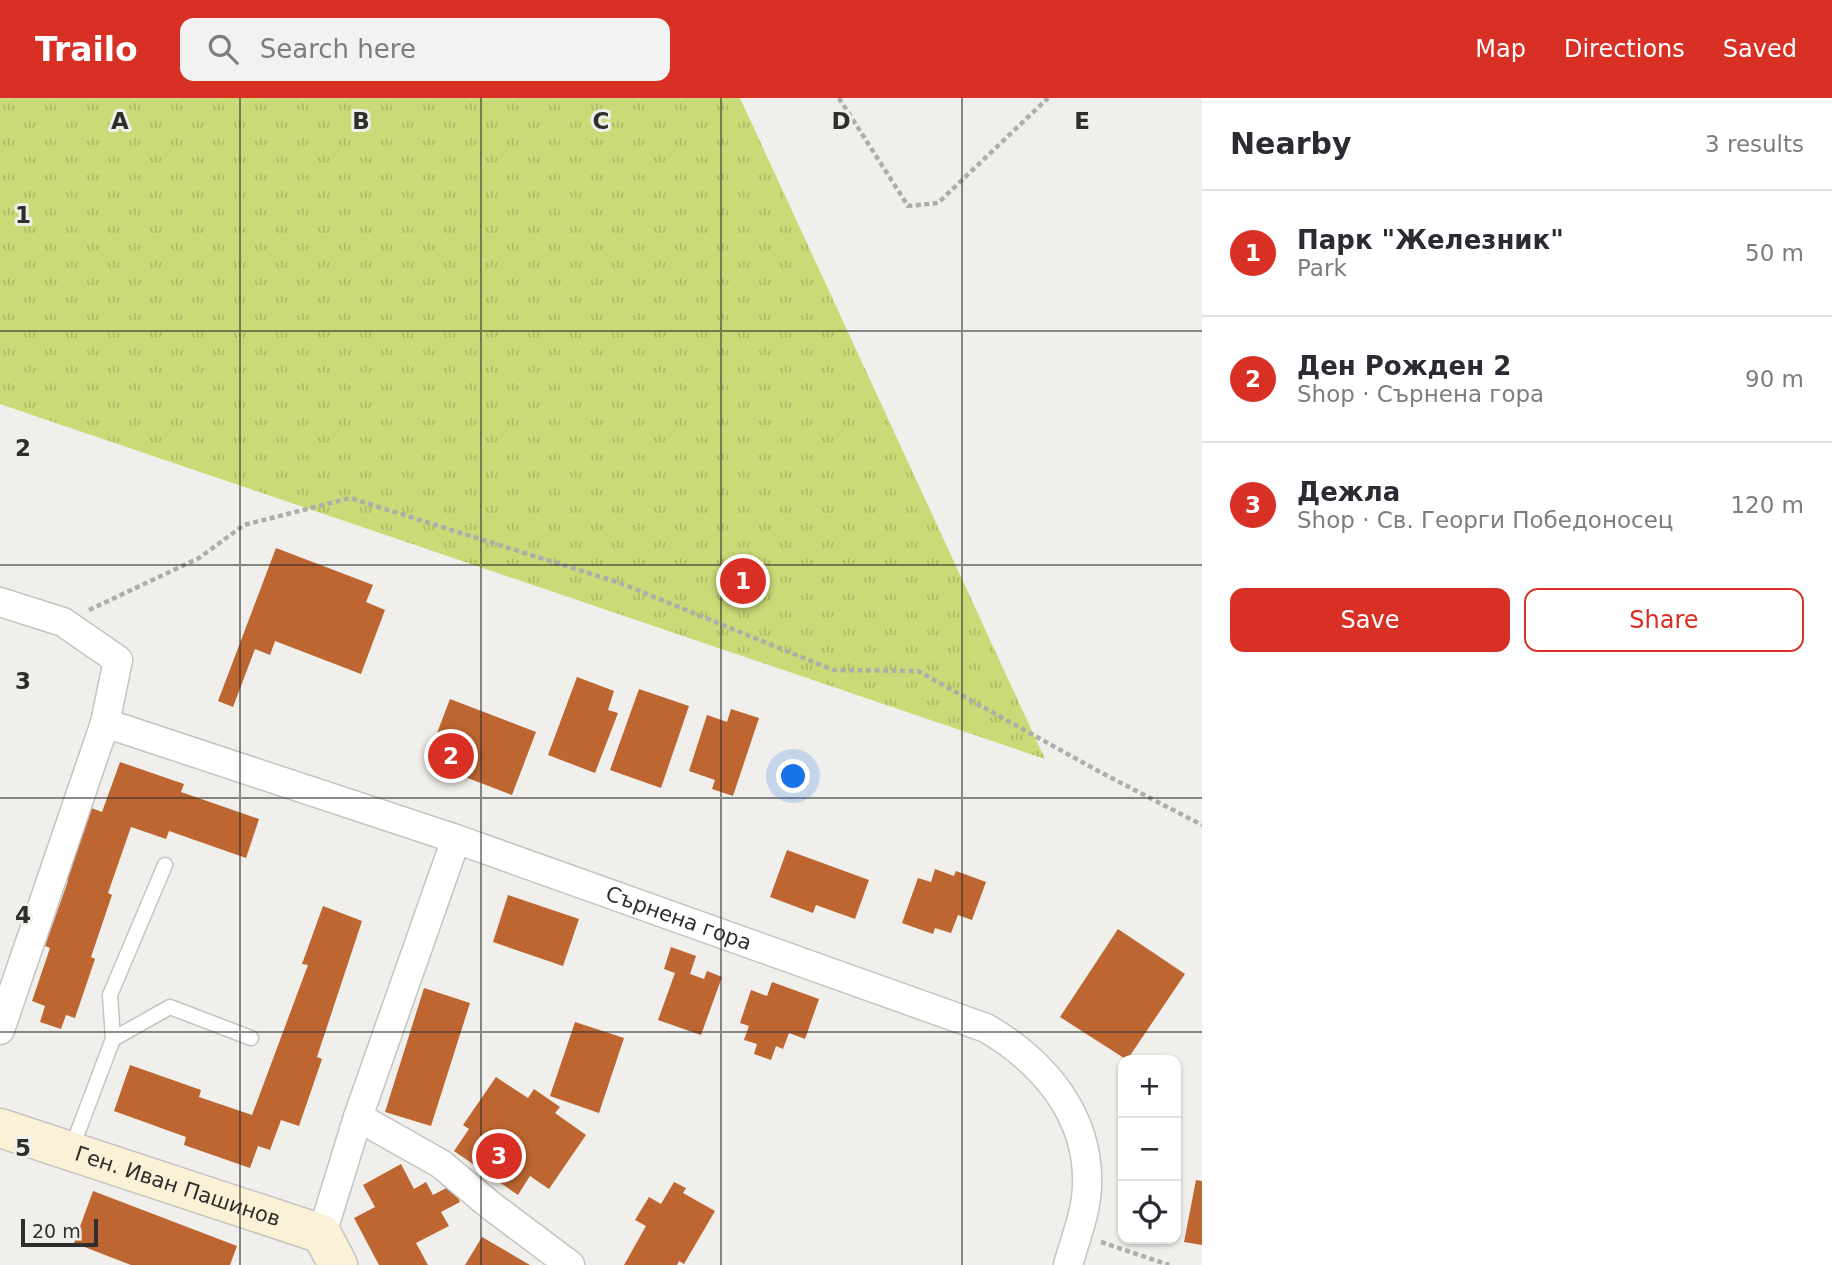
<!DOCTYPE html>
<meta charset="utf-8">
<style>
:root{--surface:#fff;--page:#f2f2f3;--text:#2b2b33;--muted:#7c7c81;--line:#e1e1e2;--accent:#d93025}
body{margin:0;font-family:"DejaVu Sans",sans-serif;background:var(--page);color:var(--text)}
.controls{position:absolute;right:21px;bottom:21px;display:grid;overflow:hidden;border-radius:14px;box-shadow:0 2px 5px #0004}
.controls button{width:63px;height:63px;display:grid;place-items:center;padding:0;border:0;border-bottom:2px solid var(--line);background:var(--surface);color:var(--text);font:35px sans-serif}
.scale{position:absolute;left:21px;bottom:18px;width:77px;box-sizing:border-box;padding-left:7px;border:4px solid #2e2e2c;border-top:0;font-size:19px;line-height:24px;white-space:nowrap;color:#2e2e2c;-webkit-text-stroke:5px #f0efeb;paint-order:stroke}
.you{position:absolute;left:794px;top:679px;width:24px;height:24px;margin:-18px;border:5px solid #fff;border-radius:50%;background:#1a73e8;box-shadow:0 0 0 10px #1a73e833}
.badge{display:grid;place-items:center;width:46px;height:46px;border-radius:50%;background:var(--accent);color:#fff;font-size:23px;font-weight:700}
.pin{position:absolute;translate:-50% -50%;border:4px solid #fff;box-shadow:0 2px 7px #0006}
.list{margin:0;padding:0;list-style:none}
h2{display:flex;justify-content:space-between;align-items:center;height:91px;margin:0;padding:0 28px;font-size:30px}
h2 small{font-size:23px;font-weight:400;color:var(--muted)}
.list li{display:grid;grid-template-columns:46px 1fr auto;gap:21px;align-items:center;box-sizing:border-box;height:126px;padding:0 28px;border-top:2px solid var(--line)}
.list b{display:block;font-size:26px;white-space:nowrap}
.list p{margin:0;font-size:23px;white-space:nowrap;color:var(--muted)}
.list em{font-size:23px;font-style:normal;color:var(--muted)}
.actions{display:flex;gap:14px;padding:21px 28px}
.actions a{flex:1;padding:16px 0;border:2px solid var(--accent);border-radius:14px;text-align:center;font-size:24px;color:var(--accent)}
.actions .main{background:var(--accent);color:#fff}
.icon{flex:none;width:38px;height:38px;fill:none;stroke:currentColor;stroke-width:2;stroke-linecap:round;stroke-linejoin:round}
.map{position:relative;flex:none;width:1202px;height:1167px;overflow:hidden}
header{display:flex;align-items:center;gap:42px;box-sizing:border-box;height:98px;padding:0 35px;background:var(--accent);color:#fff}
header strong{font-size:33px}
nav{display:flex;gap:38px;margin-inline-start:auto;font-size:24px}
.search{width:490px;height:63px;background:var(--page);display:flex;align-items:center;gap:18px;box-sizing:border-box;padding:0 24px;border-radius:14px;color:var(--muted);font-size:26px}
main{display:flex}
aside{flex:1;background:var(--surface)}
.map>svg:first-child{display:block}
.park{fill:url(#park-tufts)}
.building{fill:#bd6631}
.lines{fill:none;stroke-linecap:round;stroke-linejoin:round}
.lane-casing{stroke:#c4c4c0;stroke-width:17}
.street-casing{stroke:#c4c4c0;stroke-width:31}
.secondary-casing{stroke:#c4c4c0;stroke-width:41}
.path{stroke:#adada9;stroke-width:4.5;stroke-dasharray:5 3.5;stroke-linecap:butt}
.lane{stroke:#fff;stroke-width:14}
.street{stroke:#fff;stroke-width:28}
.secondary{stroke:#fbf1d6;stroke-width:38}
.grid{fill:none;stroke:#2e2e2c;stroke-width:2;stroke-opacity:0.55}
.labels{text-anchor:middle;stroke-width:6;stroke-linejoin:round;paint-order:stroke}
.street-label{font-size:21px;fill:#2e2e2c;stroke:#f0efeb}
.grid-label{font-size:23px;text-anchor:middle;font-weight:bold;fill:#2e2e2c;stroke:#f0efeb;stroke-width:6;stroke-linejoin:round;paint-order:stroke}
</style>
<header>
<strong>Trailo</strong>
<div class="search"><svg class="icon" aria-label="search" viewBox="0 0 24 24"><circle cx="10" cy="10" r="6"/><path d="M15 15l6 6"/></svg>Search here</div>
<nav><a>Map</a><a>Directions</a><a>Saved</a></nav>
</header>
<main>
<div class="map">
<svg width="1202" height="1167" viewBox="0 0 1202 1167">
<defs>
<pattern id="park-tufts" width="24" height="20" patternUnits="userSpaceOnUse" patternTransform="scale(1.75)"><rect width="24" height="20" fill="#cbda77"/><path d="M3 7l-1-3M5 7V3M7 7l1-3M15 17l-1-3M17 17v-4M19 17l1-3" fill="none" stroke="#afbb67"/></pattern>
</defs>
<rect width="100%" height="100%" fill="#f0efeb"/>
<path class="park" d="M0,0H740L1045,661L0,306Z"/>
<path class="building" d="M276,450L373,487L366,504L385,512L361,576L275,543L270,557L255,551L233,609L218,603Z
M577,579L614,593L608,612L618,615L595,675L548,657Z
M639,591L689,608L661,690L610,672Z
M450,601L536,634L512,697L426,664Z
M731,611L759,620L733,698L712,691L715,682L689,673L707,617L727,624Z
M120,664L184,686L181,694L259,721L246,760L169,733L166,741L131,729L108,795L112,797L91,859L95,861L75,920L66,917L61,931L40,924L45,908L32,903L50,850L45,848L68,783L61,781L86,708L102,714Z
M787,752L869,782L855,821L816,807L813,815L770,799Z
M935,771L954,778L956,773L986,784L972,822L958,817L951,835L935,830L933,836L902,825L918,780L931,784Z
M508,797L579,821L563,868L493,844Z
M323,808L362,823L317,959L322,961L299,1028L281,1022L270,1052L258,1048L250,1070L184,1047L186,1039L114,1013L130,967L201,992L199,999L252,1017L308,867L302,866Z
M1118,831L1185,876L1127,962L1060,919Z
M671,849L696,858L690,876L704,881L707,873L722,879L701,937L658,922L675,875L664,871Z
M772,884L819,901L805,941L789,935L783,951L776,948L771,962L754,956L757,946L744,942L749,928L740,925L751,892L767,898Z
M424,890L470,905L431,1028L385,1014Z
M575,924L624,940L599,1015L550,998Z
M496,979L528,1000L534,991L560,1009L555,1015L586,1037L549,1091L530,1078L518,1097L454,1053L469,1031L463,1027Z
M401,1066L414,1091L426,1084L433,1097L452,1087L460,1104L441,1114L449,1128L416,1145L428,1167H379L354,1120L375,1109L363,1087Z
M1196,1082L1202,1083V1147L1184,1144Z
M674,1084L686,1090L683,1095L715,1113L684,1166L679,1163L677,1167H624L646,1128L635,1122L649,1099L661,1106Z
M93,1093L237,1148L230,1167H131L74,1145Z
M482,1139L530,1167H465Z"/>
<g class="lines">
<g class="lane-casing">
<path id="lane" d="M113,941L110,897L165,767
M71,1052L113,941L170,909L251,940"/>
</g>
<g class="street-casing">
<g id="street">
<path d="M0,504L63,524L118,562L105,625L0,932"/>
<path id="s1" d="M105,625L456,741L986,930C1044,964 1090,1018 1087,1089C1086,1115 1075,1142 1068,1167"/>
<path d="M358,1019L441,1066L490,1107L570,1167"/>
<path d="M322,1136L358,1019L456,741"/>
</g>
</g>
<g class="secondary-casing">
<g id="secondary">
<path id="s2" d="M0,1030L322,1136L338,1167"/>
</g>
</g>
<path class="path" d="M839,0L908,108L938,105L1048,0
M89,512L199,460L244,427L350,400L620,485L833,572L918,573L1100,674L1202,727
M1101,1144L1169,1167"/>
<use href="#lane" class="lane"/>
<use href="#street" class="street"/>
<use href="#secondary" class="secondary"/>
</g>
<path class="grid" d="M240,0V1167M481,0V1167M721,0V1167M962,0V1167M0,233H1202M0,467H1202M0,700H1202M0,934H1202"/>
<g class="labels">
<g class="street-label">
<text dy="7" stroke="none"><textPath href="#s1" startOffset="606">Сърнена гора</textPath></text>
<text dy="7" stroke="none"><textPath href="#s2" startOffset="187">Ген. Иван Пашинов</textPath></text>
</g>
</g>
<g class="grid-label">
<text x="120" y="31">A</text>
<text x="361" y="31">B</text>
<text x="601" y="31">C</text>
<text x="841" y="31">D</text>
<text x="1082" y="31">E</text>
<text x="23" y="125">1</text>
<text x="23" y="358">2</text>
<text x="23" y="591">3</text>
<text x="23" y="825">4</text>
<text x="23" y="1058">5</text>
</g>
</svg>
<div class="controls">
<button>+</button>
<button>−</button>
<button><svg class="icon" aria-label="locate" viewBox="0 0 24 24"><circle cx="12" cy="12" r="6"/><path d="M12 2v4M12 18v4M2 12h4M18 12h4"/></svg></button>
</div>
<div class="scale">20 m</div>
<div class="you"></div>
<div class="pin badge" style="left:743px;top:483px">1</div>
<div class="pin badge" style="left:451px;top:658px">2</div>
<div class="pin badge" style="left:499px;top:1058px">3</div>
</div>
<aside>
<h2>Nearby<small>3 results</small></h2>
<ul class="list">
<li><span class="badge">1</span><div><b>Парк &quot;Железник&quot;</b><p>Park</p></div><em>50 m</em></li>
<li><span class="badge">2</span><div><b>Ден Рожден 2</b><p>Shop · Сърнена гора</p></div><em>90 m</em></li>
<li><span class="badge">3</span><div><b>Дежла</b><p>Shop · Св. Георги Победоносец</p></div><em>120 m</em></li>
</ul>
<div class="actions"><a class="main">Save</a><a>Share</a></div>
</aside>
</main>
